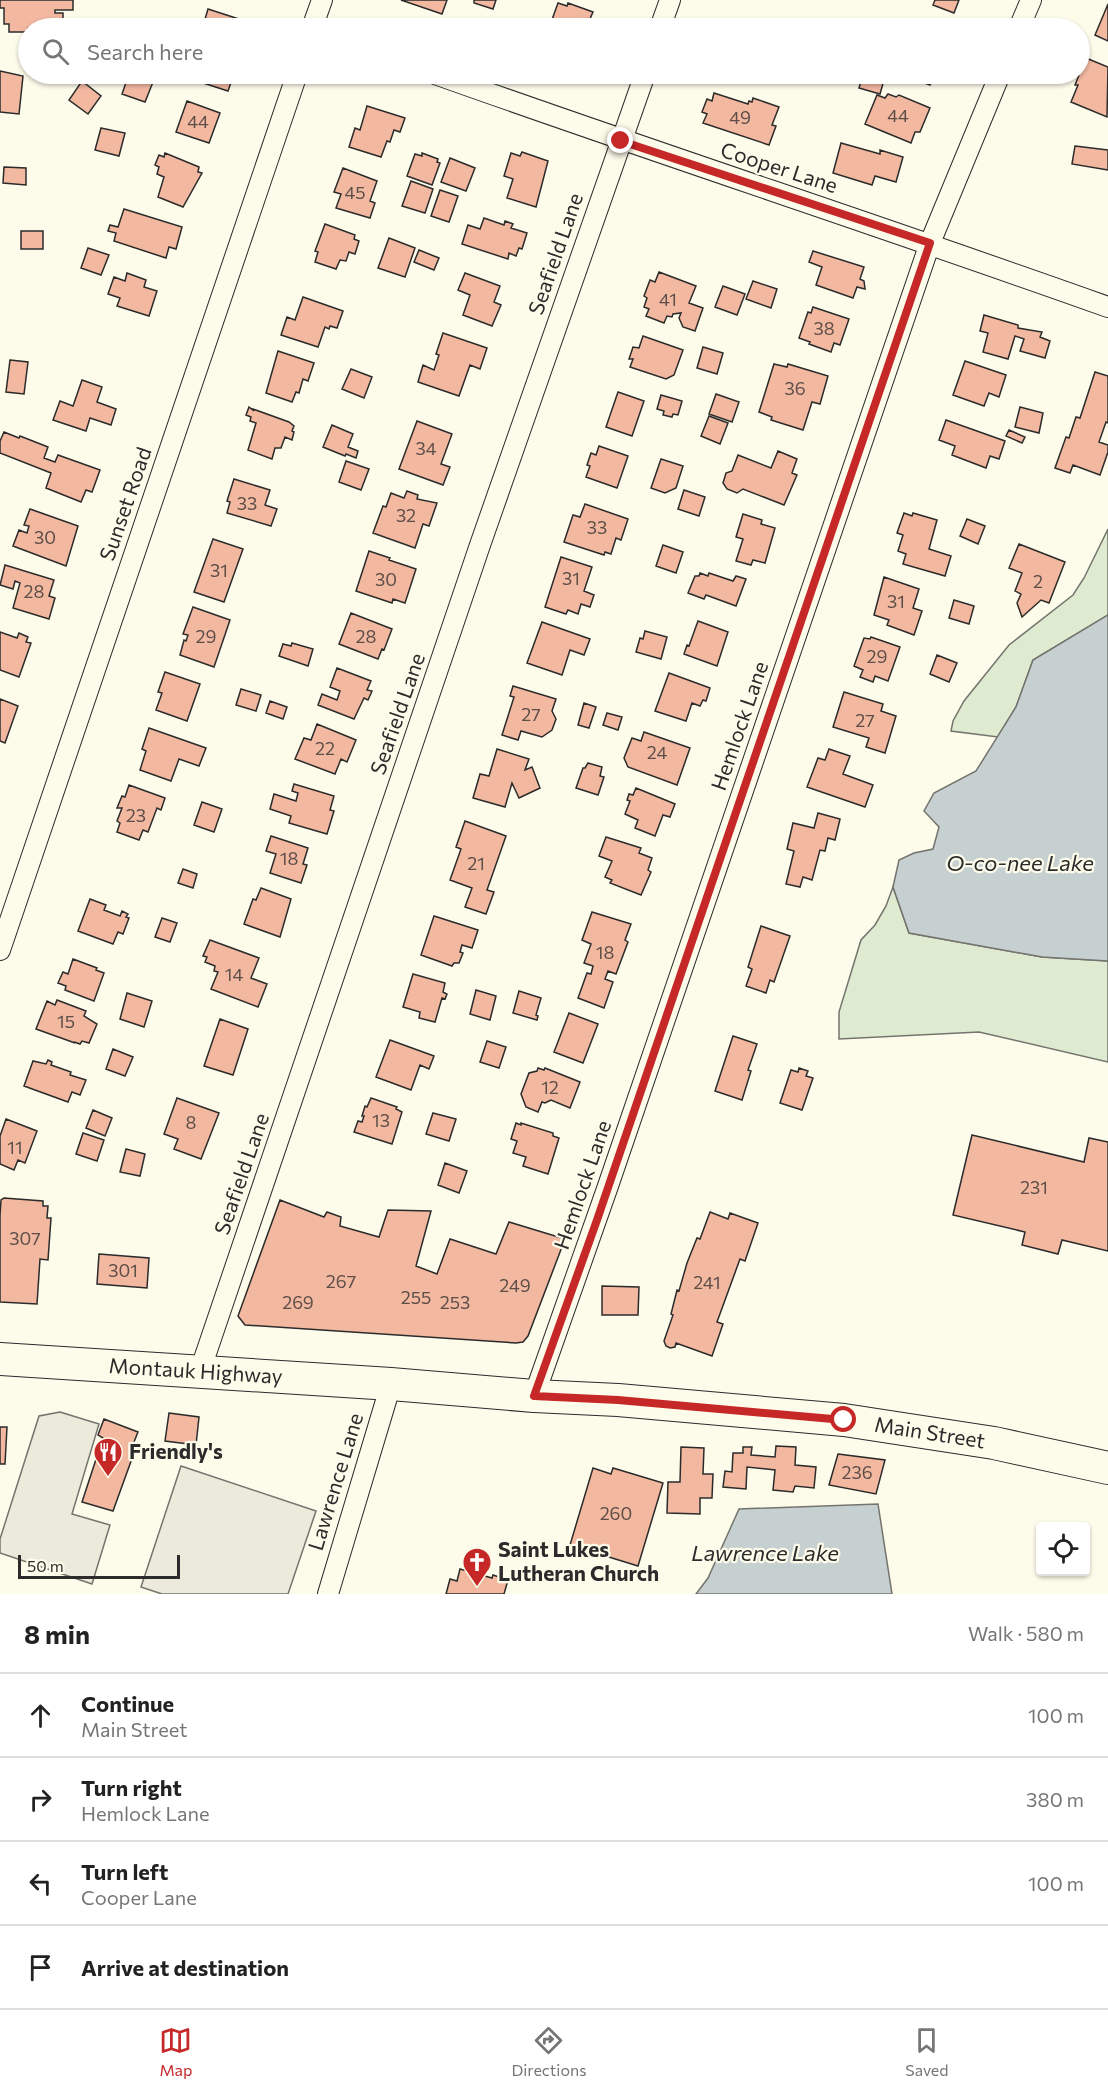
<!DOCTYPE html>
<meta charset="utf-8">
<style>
:root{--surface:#fff;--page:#f2f2f2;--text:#222;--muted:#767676;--line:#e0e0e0;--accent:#c62828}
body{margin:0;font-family:Commissioner,sans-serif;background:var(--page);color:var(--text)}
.controls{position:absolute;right:18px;bottom:18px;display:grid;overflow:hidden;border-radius:6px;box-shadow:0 2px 4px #0004}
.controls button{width:54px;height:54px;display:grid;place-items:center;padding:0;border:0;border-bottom:2px solid var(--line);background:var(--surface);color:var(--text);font:30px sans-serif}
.scale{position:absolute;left:18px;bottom:15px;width:162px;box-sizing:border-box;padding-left:6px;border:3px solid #2b2b2b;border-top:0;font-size:16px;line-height:21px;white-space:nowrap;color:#2b2b2b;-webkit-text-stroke:4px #fdfbea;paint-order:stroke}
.stop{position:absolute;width:18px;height:18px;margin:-14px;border:4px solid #c62828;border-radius:50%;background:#fff}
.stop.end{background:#c62828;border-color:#fff;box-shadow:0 2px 6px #0008}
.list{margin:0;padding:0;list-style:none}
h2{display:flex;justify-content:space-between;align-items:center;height:78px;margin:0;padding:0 24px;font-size:26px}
h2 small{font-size:20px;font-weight:400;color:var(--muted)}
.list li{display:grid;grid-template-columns:39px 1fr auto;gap:18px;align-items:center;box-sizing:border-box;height:84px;padding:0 24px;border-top:2px solid var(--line)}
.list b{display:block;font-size:22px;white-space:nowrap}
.list p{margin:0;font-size:20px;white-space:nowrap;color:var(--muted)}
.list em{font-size:20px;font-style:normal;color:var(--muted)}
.icon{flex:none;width:33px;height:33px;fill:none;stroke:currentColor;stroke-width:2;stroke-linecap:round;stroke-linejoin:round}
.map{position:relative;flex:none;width:1108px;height:1594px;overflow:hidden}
.search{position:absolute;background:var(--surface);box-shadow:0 2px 4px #0004;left:18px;right:18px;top:18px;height:66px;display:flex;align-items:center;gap:15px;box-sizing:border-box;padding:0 21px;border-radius:33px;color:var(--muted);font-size:22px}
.sheet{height:414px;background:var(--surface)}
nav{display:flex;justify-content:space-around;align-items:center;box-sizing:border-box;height:84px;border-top:2px solid var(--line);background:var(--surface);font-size:16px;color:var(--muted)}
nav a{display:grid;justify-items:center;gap:3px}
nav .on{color:var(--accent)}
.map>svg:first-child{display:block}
.green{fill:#deebd1;stroke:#74746e;stroke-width:1.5}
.parking{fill:#eceadb;stroke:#74746e;stroke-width:1.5}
.water{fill:#c7d0d0;stroke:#74746e;stroke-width:1.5}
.building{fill:#f2b8a0;stroke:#2b2b2b;stroke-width:1.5}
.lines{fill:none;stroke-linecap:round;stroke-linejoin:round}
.street-casing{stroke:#2b2b2b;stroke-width:22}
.primary-casing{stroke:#2b2b2b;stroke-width:34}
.street{stroke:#fdfbea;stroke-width:20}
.primary{stroke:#fdfbea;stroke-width:32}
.route{stroke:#c62828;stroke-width:8}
.labels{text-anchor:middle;stroke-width:4.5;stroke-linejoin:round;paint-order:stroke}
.number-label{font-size:18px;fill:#5d4e48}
.street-label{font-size:21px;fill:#2b2b2b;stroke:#fdfbea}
.poi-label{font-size:21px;font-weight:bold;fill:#2b2b2b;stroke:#fdfbea;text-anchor:start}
.water-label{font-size:22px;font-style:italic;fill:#2b2b2b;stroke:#fdfbea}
</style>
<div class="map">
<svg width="1108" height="1594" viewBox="0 0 1108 1594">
<rect width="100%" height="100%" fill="#fdfbea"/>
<path class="green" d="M1108,529V615L1033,660L1016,707L998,737L951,731L953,721L964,701L1009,645L1073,595L1084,578Z
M893,887L909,933L1042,957L1108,961V1062L979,1032L839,1039V1012L861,940L875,925L886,906Z"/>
<path class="parking" d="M60,1412L99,1424L72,1514L110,1525L92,1584L0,1553V1539L39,1416Z
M181,1466L316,1511L288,1594H162L141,1587Z"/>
<path class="water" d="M1108,615V961L1042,957L909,933L893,887L899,860L914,853L933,849L939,827L924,811L934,793L976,771L1016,707L1033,660Z
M878,1504L892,1594H696L708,1578L739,1509Z"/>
<path class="building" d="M0,0H73V10H55V13H63V20H56L55,28H28V32H9V24H4V8H0Z
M401,0H447L442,14Z
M474,0H496L493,9L474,3Z
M935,0H959L954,13L933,5Z
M558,3L567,6L568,3L593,12L589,21L586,20L583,28H549Z
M1108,4V41L1095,35Z
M208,9L245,21L242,28H194L195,24L203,26Z
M1086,58L1108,67L1107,117L1071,102L1078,85H1075Z
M0,71L23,76L19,114L0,112Z
M129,74L153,82L145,102L122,94Z
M200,74H234L228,91L197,81Z
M562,74H580L577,82L561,76Z
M863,74L884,80L880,94L859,88Z
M900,74H934L930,85Z
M82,81L101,96L88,114L69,100Z
M714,93L748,104L749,101L752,102L753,98L779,107L772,125L776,126L769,145L703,123L707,114L702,112L707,99L712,101Z
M888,94L896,97L899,95L930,108L920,132H915L911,143L865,124L877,95L885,98Z
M187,101L220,113L209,143L176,132Z
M367,106L405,118L400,132L394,130L390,142L387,141L381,157L349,147L355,128L360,130Z
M101,128L125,133L119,156L95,150Z
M841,143L880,154V150L903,157L896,182L875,176L872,185L833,173Z
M1075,146L1108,150V170L1072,164Z
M522,152L548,161L536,207L507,198L513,179L504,176L511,153L520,156Z
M165,153L199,167L198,172L202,173L183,207L158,197L164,177L157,174L159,167L155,165L159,155L164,157Z
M422,153L438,159L437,162L440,163L432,185L407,176L415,154L422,156Z
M450,158L475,168L466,191L441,182Z
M4,167L26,168V185L3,183Z
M343,168L377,181L370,201L375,203L370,218L336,208L341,194L334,192Z
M411,181L433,189L425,213L402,206Z
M440,190L458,196L449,222L431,216Z
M124,209L182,227L176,249L169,247L166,258L114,241L116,233L108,231L110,225L118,227Z
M484,218L504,225L505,221L513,224L511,228L527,233L522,249L519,248L516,256L509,253L508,259L462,244L468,225L480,229Z
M325,224L355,235L354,239L359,241L355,254L349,252L346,261L340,260L336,269L315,262L318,252L315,251Z
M21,231H43V249H21Z
M389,238L415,248L405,277L378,268Z
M88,248L109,255L101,275L81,268Z
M419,250L439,258L434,270L414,262Z
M813,251L864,267L860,279L864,281L865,289L857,287L853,298L816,285L822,267L809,262Z
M659,272L696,286L689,303L703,308L695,331L683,327L679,318L681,313L673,314L672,317L667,316L664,323L646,316L649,309L644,307L647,298L644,296L650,280L655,282Z
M127,273L146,280L144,287L157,291L149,316L117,306L120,298L108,294L114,277L125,281Z
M465,273L500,286L494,302L501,305L492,326L463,315L470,295L458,290Z
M753,281L777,289L771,308L746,299Z
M723,286L745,294L737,315L715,307Z
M303,297L343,311L337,328L330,326L329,329L325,327L318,347L281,335L287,317L295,320Z
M813,307L849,319L840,345L834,343L831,352L809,344L810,342L799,338L808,312L811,313Z
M984,315L1018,325V328L1042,332L1040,337L1050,341L1045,358L1020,351L1024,339L1015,336L1008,359L983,352L988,333L980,331Z
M443,333L487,348L480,369L470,365L459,396L418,382L423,365L434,370L439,355L436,354Z
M643,336L683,350L674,375L666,379L630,367L633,359H629L633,347L639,348Z
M703,347L723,353L717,374L697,368Z
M278,351L314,363L308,381L303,379L299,393L296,392L292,402L266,393Z
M10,360L28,362L24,394L6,392Z
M965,361L1006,375L999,397L989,393L984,406L953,395Z
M774,364L787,367L788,364L828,376L820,404L812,402L803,430L771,420L772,417L759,412Z
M351,369L372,377L364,398L342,389Z
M1095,372L1108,376V423L1106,422L1099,442L1108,445V452L1100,475L1073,465L1070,473L1055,468L1066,437L1069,438L1076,417L1080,418Z
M82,380L102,387L97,402L116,409L111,425L90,418L86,431L53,420L60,401L73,406Z
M618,392L644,401L632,436L606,427Z
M716,394L739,402L732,422L709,414Z
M661,395L682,401L678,415L673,414L672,417L663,415L664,411L657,409Z
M249,407L254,411L253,409L289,422L294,426L292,431L294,432L292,440L285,437L281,448H275L272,459L248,450L256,423L250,421L251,417L246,415Z
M1020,407L1043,413L1039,433L1015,427Z
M709,416L728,423L720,444L701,436Z
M946,420L1005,441L999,459L990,456L986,468L952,455L955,446L939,440Z
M417,421L452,434L441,464L450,467L443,485L399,469Z
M332,425L353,434L348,447L358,451L356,458L346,454L345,456L323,447Z
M1009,430L1025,437L1022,443L1006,436Z
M4,432L19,438L20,436L48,447L44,458L55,462L58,455L100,470L92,492L86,490L81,502L46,488L51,473L0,453V441Z
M599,446L628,456L617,488L586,477L590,466L587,465L591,453L596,455Z
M778,451L797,459L792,473L797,475L784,505L743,489L737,493L727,489L723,483L726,473L732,471L738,455L771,468Z
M661,459L683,466L676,488L665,493L651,488Z
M346,461L369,469L361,490L339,482Z
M234,479L270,490L265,505L277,509L271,526L227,513L230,502L227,501Z
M684,490L705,497L699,516L678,509Z
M407,491L418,495L417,499L437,503L429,526L423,524L415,548L373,533L383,506L386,507L391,493L404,498Z
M585,504L628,519L621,540L616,538L611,554L605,552L604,555L564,542L573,515L580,517Z
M30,509L78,526L66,566L13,546L19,530L27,533L29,526L24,525Z
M904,513L912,516L913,513L937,520L929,549L951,556L945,576L903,564L906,554L898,551L903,535L897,533Z
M743,514L762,520L761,524L775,528L765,563L753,560L751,565L736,561L743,539L736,537Z
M967,519L985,526L978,544L960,536Z
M213,539L243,549L224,602L194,592Z
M1019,544L1065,562L1049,603L1041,600L1022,617L1017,603L1021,594L1015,591L1022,573L1009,568Z
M663,545L683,552L676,573L656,566Z
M369,551L390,558L389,560L416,569L405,603L393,599L392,603L356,591Z
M561,557L592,567L584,591L594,595L590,607L581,604L578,614L568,610L566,614L545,607Z
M5,565L54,580L49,596L55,598L49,619L13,608L20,583L15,581L13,589L0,585Z
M700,573L708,576L709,573L733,581L736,576L746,579L736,606L706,595L704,599L688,593L695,576H699Z
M884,577L919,589L913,608L922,611L914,635L887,625L889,620L874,615Z
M954,600L974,606L969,624L949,618Z
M193,607L230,620L214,667L180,655L184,640L186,641L188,635L183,634Z
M351,613L392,629L384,650L382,649L378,659L339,644Z
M698,621L728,632L717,666L684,654L687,645L689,646Z
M542,622L590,639L584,655L570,650L562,675L527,663Z
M645,631L667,637L661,659L636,652L640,638L643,639Z
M0,632L17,638L19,633L28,637L26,642L31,643L19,677L0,670Z
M871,637L900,647L888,681L875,676L873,682L860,677L863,670L854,666L864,638L870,639Z
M292,643L313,649L308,666L279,656L283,644L291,646Z
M937,655L957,663L949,682L930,674Z
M337,668L371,681L367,690L372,691L368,700L364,698L354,719L318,705L322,694L337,700L340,691L330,687Z
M165,672L200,684L187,721L156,710L162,693L158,692Z
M669,673L710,688L706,701L703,700L700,706L692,703L686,721L655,711Z
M513,686L556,699L552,711L556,719L552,730L542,737L521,731L518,740L502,735L514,697L510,696Z
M241,689L261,695L256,711L236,705Z
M844,692L883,704L881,711L896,716L885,753L866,747L869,738L833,727Z
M0,699L18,706L5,743L0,741Z
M270,701L287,707L283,719L266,713Z
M584,703L596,707L589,728L578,725Z
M607,713L622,717L618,730L603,725Z
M317,724L356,740L347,762L341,759L335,774L295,759L304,738L311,740Z
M149,728L206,748L199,766L179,759L171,781L140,770L146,751L142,749Z
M644,732L690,748L677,785L628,767L624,758L632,738L641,741Z
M497,749L529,759L525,770L532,767L540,788L519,798L512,783L505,807L473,798L480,774L489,776Z
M829,749L850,756L843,774L873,785L865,807L807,787L818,758L825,760Z
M588,763L602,767L600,776L604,777L598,795L576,788L583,768H585Z
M294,784L334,796L330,810L334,811L327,834L289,823L291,816L270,809L274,794L296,801L298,793L292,791Z
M129,785L165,798L161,810L157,808L148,832L143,830L139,840L117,832L120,823L117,821L122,808H117L122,796L125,797Z
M636,788L675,804L670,817L663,815L655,836L635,828L638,820L625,814L630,801L627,800L629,794L633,795Z
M202,802L222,809L214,832L194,825Z
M818,813L840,819L835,840L828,838L825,851L820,850L812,880L803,877L800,887L786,884L794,851L787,849L793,823L814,828Z
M465,821L506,836L487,890L494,892L486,914L465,907L472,888L450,880L461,849L456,847Z
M271,836L308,848L303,864L307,865L301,883L270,873L276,854L266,851Z
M606,837L641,848L639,853L652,858L648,870L651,872L641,895L610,883L612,880L605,877L612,861L599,856Z
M183,869L197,874L193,888L178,883Z
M261,888L291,899L280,937L244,924L253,899L256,900Z
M90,899L106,905L104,910L120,916L122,911L128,914L126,917L129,918L123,934L118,932L113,944L78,931Z
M592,912L631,924L625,940L628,942L616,974L608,971L605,979L613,982L604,1008L578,998L587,973L591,974L593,966L584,963L591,944L582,940Z
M434,916L478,930L472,948L462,945L460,952L463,953L459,963H454L452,966L421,955Z
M162,918L177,923L170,942L155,937Z
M761,926L790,936L774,982L770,980L766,993L746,986L752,969L748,967Z
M210,940L259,958L251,978L267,984L258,1007L211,989L218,972L214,971L215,966L205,962L207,957L203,956Z
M73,959L97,968L96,970L104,973L94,1001L65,990L66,986L58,983L63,972L68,974Z
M413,974L445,983L443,992L447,994L445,999L442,998L435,1022L419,1018L420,1012L403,1007Z
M476,990L496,996L490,1020L470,1014Z
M519,991L541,998L536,1015L538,1016L537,1020L513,1013Z
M127,993L152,1001L144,1027L120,1019Z
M57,1000L86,1011L84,1016L97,1024L89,1043L82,1041L80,1044L74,1042L75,1043L36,1029L47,1001L55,1005Z
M569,1013L598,1024L583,1063L554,1052Z
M220,1019L248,1029L233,1075L204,1066Z
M733,1036L757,1044L748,1070L751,1071L742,1100L715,1091Z
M390,1040L434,1056L429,1069L420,1065L411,1090L376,1077Z
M487,1041L506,1047L499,1068L480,1062Z
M113,1049L133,1057L125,1076L106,1069Z
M48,1060L52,1062L51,1065L71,1072L70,1075L86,1080L80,1095L72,1092L68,1102L24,1086L33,1061L46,1064Z
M538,1068L544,1070L545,1068L580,1082L570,1108L551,1100L545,1103L542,1102L538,1112L526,1107L521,1094L529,1073L537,1071Z
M799,1068L808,1071L806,1076L813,1078L802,1110L780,1103L791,1070L798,1072Z
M177,1098L219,1113L201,1159L174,1149L178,1139L164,1134Z
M371,1098L397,1107L396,1109L402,1112L392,1144L354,1132L358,1121L362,1122L364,1116H362L365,1106L367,1107Z
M93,1110L112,1118L105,1136L86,1128Z
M433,1113L456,1119L449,1141L426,1134Z
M6,1119L37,1131L25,1163L18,1160L14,1170L0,1164V1136Z
M516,1123L521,1125V1123L553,1133V1136L559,1138L548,1174L523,1166L526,1157L513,1153L517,1141L511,1139Z
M83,1133L104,1140L97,1161L76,1154Z
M972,1135L1084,1162L1089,1138L1108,1142V1251L1062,1240L1058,1254L1022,1245L1025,1232L953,1215Z
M126,1149L145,1154L140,1176L120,1172Z
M445,1163L467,1171L459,1193L438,1185Z
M4,1198L43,1201V1206H48L47,1218H51L48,1260L40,1259L37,1304L0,1302V1215L1,1200Z
M280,1200L324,1217L327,1212L341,1217L340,1226L379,1237L388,1210L431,1211L416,1266L437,1274L450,1239L496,1254L509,1222L565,1239L528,1336L523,1342L516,1343L245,1325L238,1316Z
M710,1212L728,1219L730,1213L758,1223L745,1261L740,1259L717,1322L723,1324L712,1356L676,1343L675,1347L670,1348L666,1346L664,1341L673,1315L671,1314L677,1290L679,1291L687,1263L697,1238L700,1239Z
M99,1254L149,1258L147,1288L97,1284Z
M602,1286L639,1287L638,1315H602Z
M169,1413L199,1417L196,1445L165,1441Z
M104,1419L138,1432L130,1452L134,1453L113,1511L82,1502L103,1438L98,1435Z
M0,1427H7L5,1464H0Z
M776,1446L796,1447L795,1465L816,1467L814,1488L795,1486L793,1492L773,1490L775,1470L747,1467L746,1489L723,1487L725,1471L732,1472L733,1453H743V1447H752L751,1455L775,1457Z
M681,1447L704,1448L703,1474H713L712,1498H700V1514L667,1513L668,1482H680Z
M838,1454L885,1460L876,1494L829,1485Z
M593,1468L611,1474L613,1468L663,1483L638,1566L570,1545Z
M460,1569L492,1578L493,1575L508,1580L504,1594H446L450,1579L457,1581Z"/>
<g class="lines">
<g class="street-casing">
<path id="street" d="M312,28L322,0
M660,28L670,0
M1019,28L1031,0
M435,74C659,154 884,227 1108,307
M0,950L297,74
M200,1371L480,545L645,74
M534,1396L608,1186L930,243L1000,74
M328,1594L391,1384"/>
</g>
<g class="primary-casing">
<g id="primary">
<path id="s1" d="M0,1359L391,1384L534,1396L618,1400L844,1420L994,1443L1108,1468"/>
</g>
</g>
<use href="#street" class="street"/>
<use href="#primary" class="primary"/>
</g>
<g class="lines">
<path class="route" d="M621,141L930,243L597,1220L534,1396L618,1400L844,1420"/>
</g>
<defs>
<g id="restaurant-pin" transform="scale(1.5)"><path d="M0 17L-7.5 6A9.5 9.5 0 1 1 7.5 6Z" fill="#c62828" stroke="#fdfbea"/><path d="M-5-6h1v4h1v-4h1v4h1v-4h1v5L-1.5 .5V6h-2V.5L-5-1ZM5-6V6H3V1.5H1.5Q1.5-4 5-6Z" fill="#fff"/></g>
<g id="church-pin" transform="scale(1.5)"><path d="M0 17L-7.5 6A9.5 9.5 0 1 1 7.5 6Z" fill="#c62828" stroke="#fdfbea"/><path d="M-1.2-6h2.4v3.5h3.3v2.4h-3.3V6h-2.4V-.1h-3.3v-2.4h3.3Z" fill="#fff"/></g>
</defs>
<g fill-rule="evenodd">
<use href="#restaurant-pin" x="108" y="1452"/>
<use href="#church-pin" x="477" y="1562"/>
</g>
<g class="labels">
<g class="number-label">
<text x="898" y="122">44</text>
<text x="740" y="124">49</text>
<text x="198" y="128">44</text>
<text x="355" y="199">45</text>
<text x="668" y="306">41</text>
<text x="824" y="335">38</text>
<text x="795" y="395">36</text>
<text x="426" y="455">34</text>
<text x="247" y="510">33</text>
<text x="406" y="522">32</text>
<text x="597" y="534">33</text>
<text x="45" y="544">30</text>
<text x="219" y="577">31</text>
<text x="571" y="585">31</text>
<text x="386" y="586">30</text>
<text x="1038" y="588">2</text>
<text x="34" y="598">28</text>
<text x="896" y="608">31</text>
<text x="206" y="643">29</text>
<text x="366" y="643">28</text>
<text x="877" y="663">29</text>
<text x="531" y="721">27</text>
<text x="865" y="727">27</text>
<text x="325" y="755">22</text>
<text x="657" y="759">24</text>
<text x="136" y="822">23</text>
<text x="289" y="865">18</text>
<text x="476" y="870">21</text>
<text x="605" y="959">18</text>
<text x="234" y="981">14</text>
<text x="66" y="1028">15</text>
<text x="550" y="1094">12</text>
<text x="381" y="1127">13</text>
<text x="191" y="1129">8</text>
<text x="15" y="1154">11</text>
<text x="1034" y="1194">231</text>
<text x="25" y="1245">307</text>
<text x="123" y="1277">301</text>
<text x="341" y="1288">267</text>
<text x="707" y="1289">241</text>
<text x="515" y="1292">249</text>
<text x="416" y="1304">255</text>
<text x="298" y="1309">269</text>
<text x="455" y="1309">253</text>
<text x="857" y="1479">236</text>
<text x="616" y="1520">260</text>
</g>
<g class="street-label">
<text transform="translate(779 168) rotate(18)" y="7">Cooper Lane</text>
<text transform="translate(556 254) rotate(-71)" y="7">Seafield Lane</text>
<text transform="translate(126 504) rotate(-71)" y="7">Sunset Road</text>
<text transform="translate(398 714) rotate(-71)" y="7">Seafield Lane</text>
<text transform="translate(740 726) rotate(-71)" y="7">Hemlock Lane</text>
<text transform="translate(242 1174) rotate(-71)" y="7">Seafield Lane</text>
<text transform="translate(583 1185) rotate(-71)" y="7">Hemlock Lane</text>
<text dy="7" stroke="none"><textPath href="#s1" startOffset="196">Montauk Highway</textPath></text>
<text dy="7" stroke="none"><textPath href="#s1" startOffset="933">Main Street</textPath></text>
<text transform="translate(336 1482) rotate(-73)" y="7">Lawrence Lane</text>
</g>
<g class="poi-label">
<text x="129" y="1459">Friendly's</text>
<text x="498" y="1557">Saint Lukes<tspan x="498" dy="24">Lutheran Church</tspan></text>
</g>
<g class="water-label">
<text x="1020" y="871">O-co-nee Lake</text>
<text x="765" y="1561">Lawrence Lake</text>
</g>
</g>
</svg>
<div class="controls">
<button><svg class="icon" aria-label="locate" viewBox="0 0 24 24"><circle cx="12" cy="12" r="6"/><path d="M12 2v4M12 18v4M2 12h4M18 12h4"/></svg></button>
</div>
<div class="scale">50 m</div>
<div class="stop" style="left:844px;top:1420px"></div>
<div class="stop end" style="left:621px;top:141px"></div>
<div class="search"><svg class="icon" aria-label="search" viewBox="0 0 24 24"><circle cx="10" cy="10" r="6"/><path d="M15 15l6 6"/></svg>Search here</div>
</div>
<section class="sheet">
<h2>8 min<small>Walk · 580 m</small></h2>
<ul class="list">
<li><svg class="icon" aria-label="ahead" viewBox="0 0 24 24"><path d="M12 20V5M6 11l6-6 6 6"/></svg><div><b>Continue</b><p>Main Street</p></div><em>100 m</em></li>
<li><svg class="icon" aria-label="right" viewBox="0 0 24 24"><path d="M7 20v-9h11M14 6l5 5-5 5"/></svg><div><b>Turn right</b><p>Hemlock Lane</p></div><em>380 m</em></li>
<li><svg class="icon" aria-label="left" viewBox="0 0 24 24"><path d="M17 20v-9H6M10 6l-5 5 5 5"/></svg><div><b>Turn left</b><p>Cooper Lane</p></div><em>100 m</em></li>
<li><svg class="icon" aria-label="arrive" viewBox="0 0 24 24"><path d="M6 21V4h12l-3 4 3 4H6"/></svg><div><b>Arrive at destination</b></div></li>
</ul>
</section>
<nav>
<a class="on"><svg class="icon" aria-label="map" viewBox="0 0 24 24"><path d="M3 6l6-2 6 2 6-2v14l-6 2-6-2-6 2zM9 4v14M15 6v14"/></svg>Map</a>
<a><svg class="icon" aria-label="directions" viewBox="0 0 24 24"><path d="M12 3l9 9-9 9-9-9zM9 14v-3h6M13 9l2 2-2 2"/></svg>Directions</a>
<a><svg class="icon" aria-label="saved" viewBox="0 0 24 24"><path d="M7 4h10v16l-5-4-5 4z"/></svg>Saved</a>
</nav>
